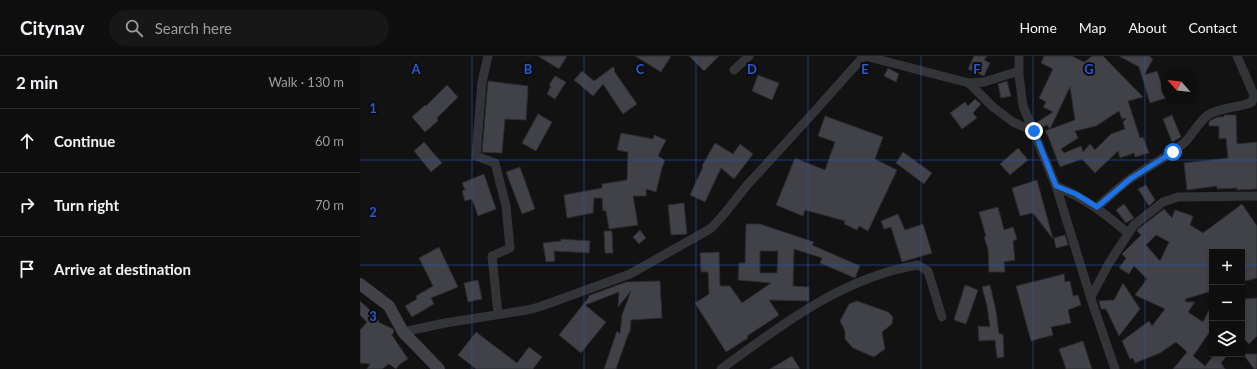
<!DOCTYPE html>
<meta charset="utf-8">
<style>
:root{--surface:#0e0e0e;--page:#171717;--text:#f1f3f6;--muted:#9b9c9e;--line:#2e2e2e}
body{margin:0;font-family:Lato,sans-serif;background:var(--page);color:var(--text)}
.controls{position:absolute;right:12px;bottom:12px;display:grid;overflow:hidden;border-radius:0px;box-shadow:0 2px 6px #0003}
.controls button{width:36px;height:36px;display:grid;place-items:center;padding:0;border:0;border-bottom:1px solid var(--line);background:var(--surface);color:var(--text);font:20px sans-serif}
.compass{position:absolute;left:801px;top:12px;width:36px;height:36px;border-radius:50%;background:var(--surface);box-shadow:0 2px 6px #0003;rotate:297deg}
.stop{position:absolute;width:12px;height:12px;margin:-9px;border:3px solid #1a73e8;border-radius:50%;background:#fff}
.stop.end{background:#1a73e8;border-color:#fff;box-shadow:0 1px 4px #0008}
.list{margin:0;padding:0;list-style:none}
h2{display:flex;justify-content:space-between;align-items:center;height:52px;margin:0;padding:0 16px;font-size:17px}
h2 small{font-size:13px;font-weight:400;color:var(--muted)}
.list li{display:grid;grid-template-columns:26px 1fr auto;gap:12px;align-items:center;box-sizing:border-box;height:64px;padding:0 16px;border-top:1px solid var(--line)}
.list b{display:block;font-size:15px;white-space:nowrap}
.list em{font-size:13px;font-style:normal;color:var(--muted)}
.icon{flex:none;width:22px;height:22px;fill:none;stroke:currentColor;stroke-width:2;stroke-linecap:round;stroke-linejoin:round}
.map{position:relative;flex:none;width:897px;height:313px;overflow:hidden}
header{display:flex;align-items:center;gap:24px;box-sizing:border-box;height:56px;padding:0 20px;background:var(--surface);border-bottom:1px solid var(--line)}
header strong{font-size:19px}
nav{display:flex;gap:22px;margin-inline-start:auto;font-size:14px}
.search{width:280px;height:36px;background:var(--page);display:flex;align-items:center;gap:10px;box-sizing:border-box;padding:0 14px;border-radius:22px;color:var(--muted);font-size:15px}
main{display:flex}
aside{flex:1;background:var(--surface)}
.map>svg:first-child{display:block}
.building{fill:#414247;stroke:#2c2c30;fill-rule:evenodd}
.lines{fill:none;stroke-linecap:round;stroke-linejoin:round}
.street{stroke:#333438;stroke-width:9}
.secondary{stroke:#414348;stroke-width:12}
.route{stroke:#1a73e8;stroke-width:5}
.grid{fill:none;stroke:#2a57d4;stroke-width:1;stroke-opacity:0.55}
.grid-label{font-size:13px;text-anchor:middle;font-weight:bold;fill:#2a57d4;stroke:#0d0d0e;stroke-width:4;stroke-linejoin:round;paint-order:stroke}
</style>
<header>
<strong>Citynav</strong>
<div class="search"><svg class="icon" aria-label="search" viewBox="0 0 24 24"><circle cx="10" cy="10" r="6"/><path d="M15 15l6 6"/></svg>Search here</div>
<nav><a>Home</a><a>Map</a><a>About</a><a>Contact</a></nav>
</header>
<main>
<aside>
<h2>2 min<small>Walk · 130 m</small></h2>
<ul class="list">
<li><svg class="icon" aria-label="ahead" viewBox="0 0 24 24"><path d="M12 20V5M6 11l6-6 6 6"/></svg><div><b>Continue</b></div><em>60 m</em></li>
<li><svg class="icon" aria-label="right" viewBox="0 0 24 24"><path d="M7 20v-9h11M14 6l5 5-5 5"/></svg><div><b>Turn right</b></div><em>70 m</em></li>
<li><svg class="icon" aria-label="arrive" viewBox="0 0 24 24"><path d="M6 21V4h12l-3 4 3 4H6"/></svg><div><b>Arrive at destination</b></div></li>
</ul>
</aside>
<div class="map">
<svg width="897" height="313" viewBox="0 0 897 313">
<rect width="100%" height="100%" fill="#121213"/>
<path class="building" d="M178,0H207L199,13Z
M275,0H311L301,16Z
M329,0H359L344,15Z
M614,0H627L624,4L630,7L624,20L608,13Z
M684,0H712L724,6L732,0H743L783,41L768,45L780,82L783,81L789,97L775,101L774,97L760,102L758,95L735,117L722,103L700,111L688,80L685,75L715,64L710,31L690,73L687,69L679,72L676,67L693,56L683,51L686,46L679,42L693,13L681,7ZM759,55L762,63L767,62L763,66L765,73L751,78L735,94L730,88L723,96L721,90L704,97L701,93L718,82L715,75L736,70Z
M759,0H789L793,3L784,19L797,15L806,42L790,47L779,11Z
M253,11L255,13L254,15L277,48L263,58L243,28L233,40L214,24L222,15L234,25Z
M528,12L539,18L536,26L524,20Z
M398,19L419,27L412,44L392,35Z
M195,20L206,26L195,43L187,38L191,30L189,29Z
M128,25L168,30L166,64L145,63L142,97L122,96Z
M647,25L651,40L641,42L638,28Z
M87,29L98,41L77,62L78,65L65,76L52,61L65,49L66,50Z
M615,43L621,48L613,57L617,62L602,73L590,57L605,46L608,50Z
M178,58L192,66L176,95L162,87Z
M812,59L821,81L812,86L803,63Z
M864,59H876L877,88L897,86V133L877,134V132L857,133V130L827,134L824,107L868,102L866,82L859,83V70H849V66L851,64L858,61H864Z
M465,60L523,81L515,103L537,114L508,175L499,170L497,174L484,168L485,165L445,154L443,160L416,149L435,102L465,114L475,86L458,80Z
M261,77L293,83L294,79L306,84L298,100L305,104L302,112L296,136L286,133V140H273L278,169L249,173L246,155H243L242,142H234L233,157L207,162L204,139L242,132V128L267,124L268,96L257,94Z
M64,86L82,107L71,116L54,95Z
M355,87L373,98L380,88L393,98L374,123L361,112L345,146L330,139L343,111L342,110Z
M658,92L668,104L650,119L640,108Z
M543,96L572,117L564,128L536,107Z
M160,111L175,153L162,158L146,116Z
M124,118L136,153L118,160L112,143L105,145L102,135L105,134L102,127Z
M677,124L693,183L673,157L660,160L652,132Z
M786,129L795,144L789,150L778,133Z
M324,147L327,178L311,179L308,149Z
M764,148L774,162L766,167L756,154Z
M882,148L897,170V222L882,226V196H852V235L825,243L826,246H835L828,256L843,266L852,248V280L849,277L833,300L845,310L855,298H868L861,307L865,313H813L827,296L816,286L800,297L775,307L773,302L770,303L762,285L789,265L792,270L805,253L775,239L787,223L774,210L769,218L759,212L766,202L762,198L781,179L777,175L778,173L804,153L812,162L815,154L833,160L830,169L843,177ZM796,179L809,186L800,205L786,189Z
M638,151L644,174L653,171L657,183L653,185L655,204L644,206L645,216H629L628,193L624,181L626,180L619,156Z
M538,158L545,174L563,168L572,197L542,206L531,171L524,173L521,165Z
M386,168H400L454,186L452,189L500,210L495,222L460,207L462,202L434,193L433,230L449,231V245L409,244L419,259L387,280L388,282L366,296L335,247L349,238L348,216H341L340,197L359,196L360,230H370L382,247L411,227L378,224L379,207H385ZM400,195H418L417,217H400Z
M280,174L286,182L279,188L273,181Z
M244,175H252L253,197H245Z
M705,179L708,189L696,192L694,182Z
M201,183L230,185L229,197L194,195L195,205L186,206L183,187L201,185Z
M79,191L98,231L71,242L74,248L52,261L45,250L57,243L56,240L73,230L59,202Z
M704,218L705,226L710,225L713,240L718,239L721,249L708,254L711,267L691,271L693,279L671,285L656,230Z
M118,224L122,243L108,246L104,227Z
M300,225L302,262L271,264L270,276H269L256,313H244L257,275L260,278L262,259L271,235L258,251L259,236L225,249L246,266L221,297L199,279L229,241L228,240L266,226Z
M763,227L780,253L759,280L746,253H741L739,245L754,244Z
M605,229L618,234L606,268L594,264Z
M630,229L636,255L639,278H643L644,301L637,302L635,284L619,285L618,270L630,271L627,250L622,231Z
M897,242V280L889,288L882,281V243Z
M0,245L12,256L11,258L19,264L18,266L33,273L34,275L32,279L48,303L40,308L36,313L29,308L22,313H7L10,308L0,307V274L7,266L0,259Z
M497,245L528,256L533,261L532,268L522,276L525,293L514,301L493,292L485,283V275L480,265L489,248Z
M116,276L157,307L169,291L182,301L173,313H116L98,299Z
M723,285L732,313H706L699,293Z
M883,298H897V313H894Z
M432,300L440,313H410Z"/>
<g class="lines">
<path class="street" d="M128,0L122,26L116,100L135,107L146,150L150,192L132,200L138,258
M505,0L609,27L624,26L659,15
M659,0V19L663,50L696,130L733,249L755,313
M374,14L389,0
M609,27L633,51L653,66L673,75
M696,130C726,143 743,156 768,177
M737,151C748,142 758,132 770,123C788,111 807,101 824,87C833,79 838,66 848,59C861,51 878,52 892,46L894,39L877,0
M731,241L749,207L774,169L803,146L818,141L897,140
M43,276L85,267L167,254L179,251L270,218L350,173C365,159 376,142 389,127C428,85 466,43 504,0
M361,313C421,269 483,221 558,209L568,215L582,261"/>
<path class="secondary" d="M0,228L29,250L43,276L79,313"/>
</g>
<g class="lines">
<path class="route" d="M674,75L696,130L716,138L737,151L770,123L813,96"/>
</g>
<path class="grid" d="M112,0V313M224,0V313M336,0V313M448,0V313M561,0V313M673,0V313M785,0V313M0,104H897M0,209H852M882,209H897"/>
<g class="grid-label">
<text x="56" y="18">A</text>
<text x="168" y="18">B</text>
<text x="280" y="18">C</text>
<text x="392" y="18">D</text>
<text x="505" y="18">E</text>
<text x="617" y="18">F</text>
<text x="729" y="18">G</text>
<text x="13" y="57">1</text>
<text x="13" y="161">2</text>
<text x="13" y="265">3</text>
</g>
</svg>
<div class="controls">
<button>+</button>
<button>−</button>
<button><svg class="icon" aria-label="layers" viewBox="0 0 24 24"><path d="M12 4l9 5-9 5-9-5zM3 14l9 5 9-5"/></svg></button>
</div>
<svg class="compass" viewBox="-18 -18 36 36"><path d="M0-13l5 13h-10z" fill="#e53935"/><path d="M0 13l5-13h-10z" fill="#9b9c9e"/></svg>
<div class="stop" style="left:813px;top:96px"></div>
<div class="stop end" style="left:674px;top:75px"></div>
</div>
</main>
